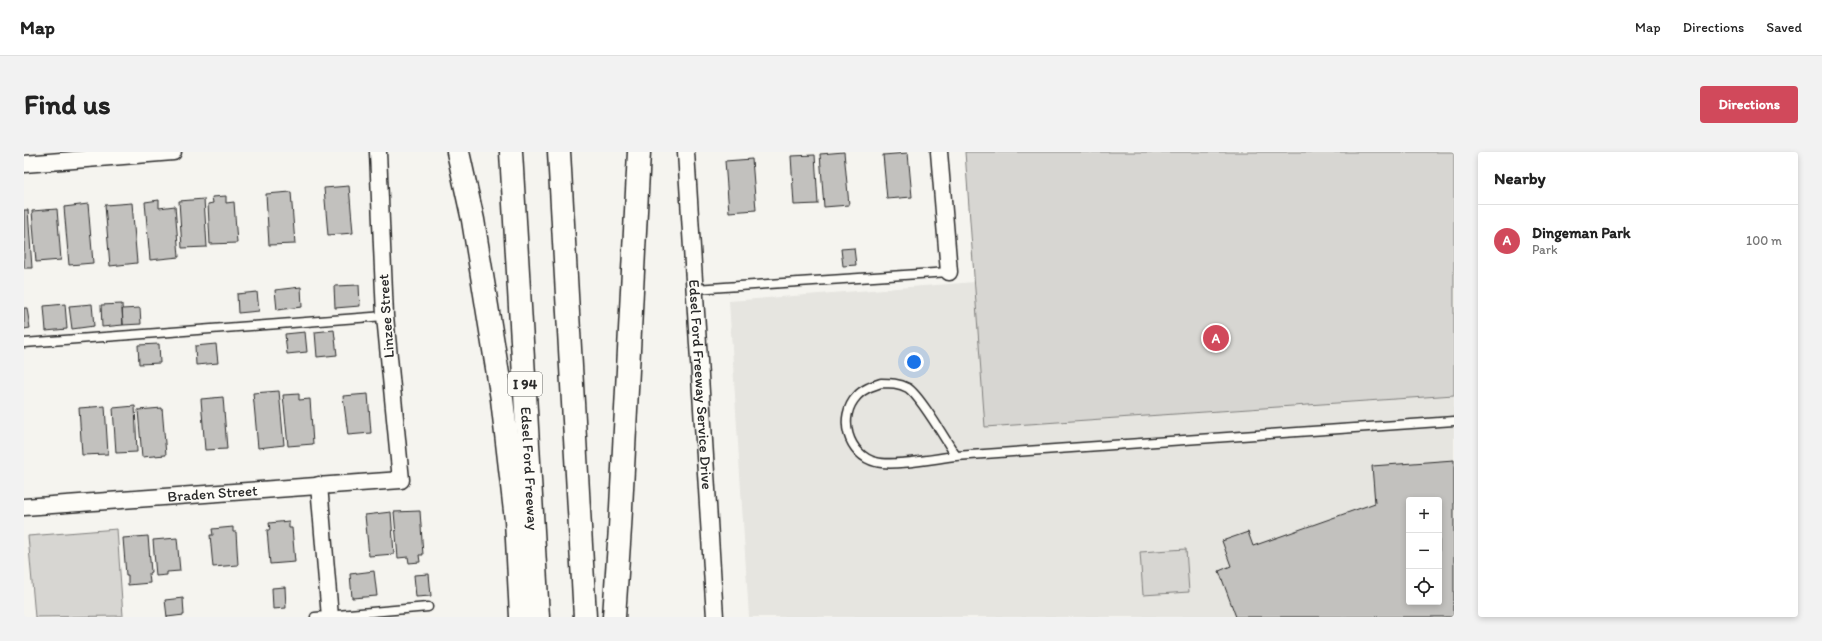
<!DOCTYPE html>
<meta charset="utf-8">
<style>
:root{--surface:#fff;--page:#f2f2f2;--text:#222;--muted:#767676;--line:#e0e0e0;--accent:#d1495b}
body{margin:0;font-family:Itim,sans-serif;background:var(--page);color:var(--text)}
.controls{position:absolute;right:12px;bottom:12px;display:grid;overflow:hidden;border-radius:4px;box-shadow:0 2px 6px #0003}
.controls button{width:36px;height:36px;display:grid;place-items:center;padding:0;border:0;border-bottom:1px solid var(--line);background:var(--surface);color:var(--text);font:20px sans-serif}
.you{position:absolute;left:890px;top:210px;width:14px;height:14px;margin:-10px;border:3px solid #fff;border-radius:50%;background:#1a73e8;box-shadow:0 0 0 6px #1a73e833}
.badge{display:grid;place-items:center;width:26px;height:26px;border-radius:50%;background:var(--accent);color:#fff;font-size:13px;font-weight:700}
.pin{position:absolute;translate:-50% -50%;border:2px solid #fff;box-shadow:0 1px 4px #0006}
.list{margin:0;padding:0;list-style:none}
h2{display:flex;justify-content:space-between;align-items:center;height:52px;margin:0;padding:0 16px;font-size:17px}
h2 small{font-size:13px;font-weight:400;color:var(--muted)}
.list li{display:grid;grid-template-columns:26px 1fr auto;gap:12px;align-items:center;box-sizing:border-box;height:72px;padding:0 16px;border-top:1px solid var(--line)}
.list b{display:block;font-size:15px;white-space:nowrap}
.list p{margin:0;font-size:13px;white-space:nowrap;color:var(--muted)}
.list em{font-size:13px;font-style:normal;color:var(--muted)}
.icon{flex:none;width:22px;height:22px;fill:none;stroke:currentColor;stroke-width:2;stroke-linecap:round;stroke-linejoin:round}
.map{position:relative;flex:none;width:1430px;height:465px;overflow:hidden;border-radius:4px}
header{display:flex;align-items:center;gap:24px;box-sizing:border-box;height:56px;padding:0 20px;background:var(--surface);border-bottom:1px solid var(--line)}
header strong{font-size:19px}
nav{display:flex;gap:22px;margin-inline-start:auto;font-size:14px}
.intro{display:flex;align-items:center;justify-content:space-between;box-sizing:border-box;height:96px;padding:0 24px}
h1{margin:0;font-size:28px}
.button{padding:10px 18px;border-radius:4px;background:var(--accent);color:#fff;font-size:14px;font-weight:700}
main{display:flex;gap:24px;padding:0 24px}
aside{flex:1;background:var(--surface);border-radius:4px;box-shadow:0 2px 6px #0003}
.map>svg:first-child{display:block}
.built{fill:#e6e5e0;fill-rule:evenodd}
.green{fill:#d7d6d2;stroke:#81807e}
.building{fill:#c2c1be;stroke:#2b2b2b;fill-rule:evenodd}
.lines{fill:none;stroke-linecap:round;stroke-linejoin:round}
.service-casing{stroke:#2b2b2b;stroke-width:11}
.minor-casing{stroke:#2b2b2b;stroke-width:19}
.motorway-casing{stroke:#2b2b2b;stroke-width:25}
.service{stroke:#fdfcf7;stroke-width:8}
.minor{stroke:#fdfcf7;stroke-width:16}
.motorway{stroke:#fdfcf7;stroke-width:22}
.labels{text-anchor:middle;stroke-width:3;stroke-linejoin:round;paint-order:stroke}
.shield{fill:#fdfcf7;stroke:#6a6a68;stroke-width:1}
.shield-label{font-size:14px;font-weight:bold;fill:#2b2b2b}
.street-label{font-size:15px;fill:#2b2b2b;stroke:#fdfcf7}
</style>
<header>
<strong>Map</strong>
<nav><a>Map</a><a>Directions</a><a>Saved</a></nav>
</header>
<div class="intro"><h1>Find us</h1><a class="button">Directions</a></div>
<main>
<div class="map">
<svg width="1430" height="465" viewBox="0 0 1430 465">
<rect width="100%" height="100%" fill="#f5f4ef"/>
<filter id="ink" filterUnits="userSpaceOnUse"><feTurbulence type="fractalNoise" baseFrequency=".025" numOctaves="2"/><feDisplacementMap in="SourceGraphic" scale="8" xChannelSelector="R" yChannelSelector="G"/><feConvolveMatrix kernelMatrix="1 2 1 2 8 2 1 2 1" color-interpolation-filters="sRGB"/></filter>
<g filter="url(#ink)">
<path class="built" d="M951,130L962,275L1430,243V465H725L705,149ZM1385,348H1415V450H1385Z"/>
<path class="green" d="M941,0H1430V243L961,275Z
M93,377L99,464L11,465L4,384Z
M1162,397L1165,440L1119,443L1116,400Z"/>
<path class="building" d="M820,0L825,53L800,55L796,2Z
M884,1L888,45L863,47L859,3Z
M791,3L794,52L770,53L767,4Z
M728,7L732,58L705,60L701,9Z
M325,34L329,81L304,83L300,36Z
M267,40L271,92L245,93L242,42Z
M202,44V51L210,50L213,91L186,92L184,52L189,51L188,45Z
M180,47L183,95L158,96L155,49Z
M135,48V56L151,54L155,105L126,108L121,50Z
M108,51L113,111L86,114L81,53Z
M64,52L69,111L45,113L40,55Z
M33,57L37,108L12,110L8,59Z
M0,58H4L8,116H0Z
M830,96L832,113L819,114L817,97Z
M335,133L336,154L311,156L310,134Z
M277,135L278,155L253,158L251,138Z
M233,140L235,159L214,161L213,142Z
M41,152L43,177L22,179L20,154Z
M68,152L70,174L48,177L45,154Z
M98,152L99,173L78,175L77,153Z
M0,156H3L6,176L0,177Z
M116,156L117,172L99,173L98,157Z
M310,178L313,203L293,205L291,180Z
M281,180L283,200L263,202L261,182Z
M135,192L136,211L115,212L114,193Z
M192,192L194,211L172,213L171,194Z
M255,239L260,293L234,296L229,241Z
M275,242V248L286,247L289,292L264,294L259,243Z
M344,242L347,281L324,283L319,244Z
M199,245L203,297L181,298L177,247Z
M81,254L84,302L58,303L55,256Z
M111,254L113,300L92,301L89,256Z
M138,256L142,303L118,305L114,258Z
M1430,308V465H1212L1195,419L1207,414L1198,389L1224,380L1229,394L1351,351L1348,314ZM1385,348H1415V450H1385Z
M396,359L399,403H395L396,410L385,411L384,405L374,406L370,360Z
M367,360L370,402L345,404L341,363Z
M265,369V376H268L271,410L246,412L243,378H246L245,371Z
M209,375V380H212L214,413L189,415L186,383H189L188,377Z
M124,384L127,420L125,421L126,431L104,433V423H102L99,386Z
M153,386L156,419L143,420V423L132,424L129,388Z
M350,419L353,444L328,446L326,422Z
M405,422L407,444L392,445L390,423Z
M261,435L262,456L249,457L248,436Z
M159,446L160,463L143,465L141,448Z"/>
<g class="lines">
<g class="service-casing">
<path id="service" d="M671,137L925,120
M0,191L361,164
M857,231C866,231 875,231 884,236C897,245 922,289 932,304C913,306 869,315 852,310C824,303 813,265 833,244C839,237 848,234 857,231Z
M932,304L1430,269
M291,465L404,455"/>
</g>
<g class="minor-casing">
<g id="minor">
<path id="s1" d="M662,0L691,465"/>
<path d="M915,0L925,120"/>
<path d="M0,12L149,0"/>
<path d="M295,333L306,465"/>
<path id="s2" d="M0,355L377,328L361,164L354,0"/>
</g>
</g>
<g class="motorway-casing">
<g id="motorway">
<path d="M434,0L449,68L478,247L492,368L497,465"/>
<path id="s3" d="M487,0L514,465"/>
<path d="M535,0L561,465"/>
<path d="M590,465L596,376L615,0"/>
</g>
</g>
<use href="#service" class="service"/>
<use href="#minor" class="minor"/>
<use href="#motorway" class="motorway"/>
</g>
</g>
<g class="labels">
<rect class="shield" x="484" y="220" width="34" height="24" rx="3"/>
<g class="shield-label">
<text x="501" y="237">I 94</text>
</g>
<g class="street-label">
<text transform="translate(362 164) rotate(-94)" y="5">Linzee Street</text>
<text dy="5" stroke="none"><textPath href="#s1" startOffset="233">Edsel Ford Freeway Service Drive</textPath></text>
<text dy="5" stroke="none"><textPath href="#s3" startOffset="317">Edsel Ford Freeway</textPath></text>
<text dy="5" stroke="none"><textPath href="#s2" startOffset="189">Braden Street</textPath></text>
</g>
</g>
</svg>
<div class="controls">
<button>+</button>
<button>−</button>
<button><svg class="icon" aria-label="locate" viewBox="0 0 24 24"><circle cx="12" cy="12" r="6"/><path d="M12 2v4M12 18v4M2 12h4M18 12h4"/></svg></button>
</div>
<div class="you"></div>
<div class="pin badge" style="left:1192px;top:186px">A</div>
</div>
<aside>
<h2>Nearby<small></small></h2>
<ul class="list">
<li><span class="badge">A</span><div><b>Dingeman Park</b><p>Park</p></div><em>100 m</em></li>
</ul>
</aside>
</main>
